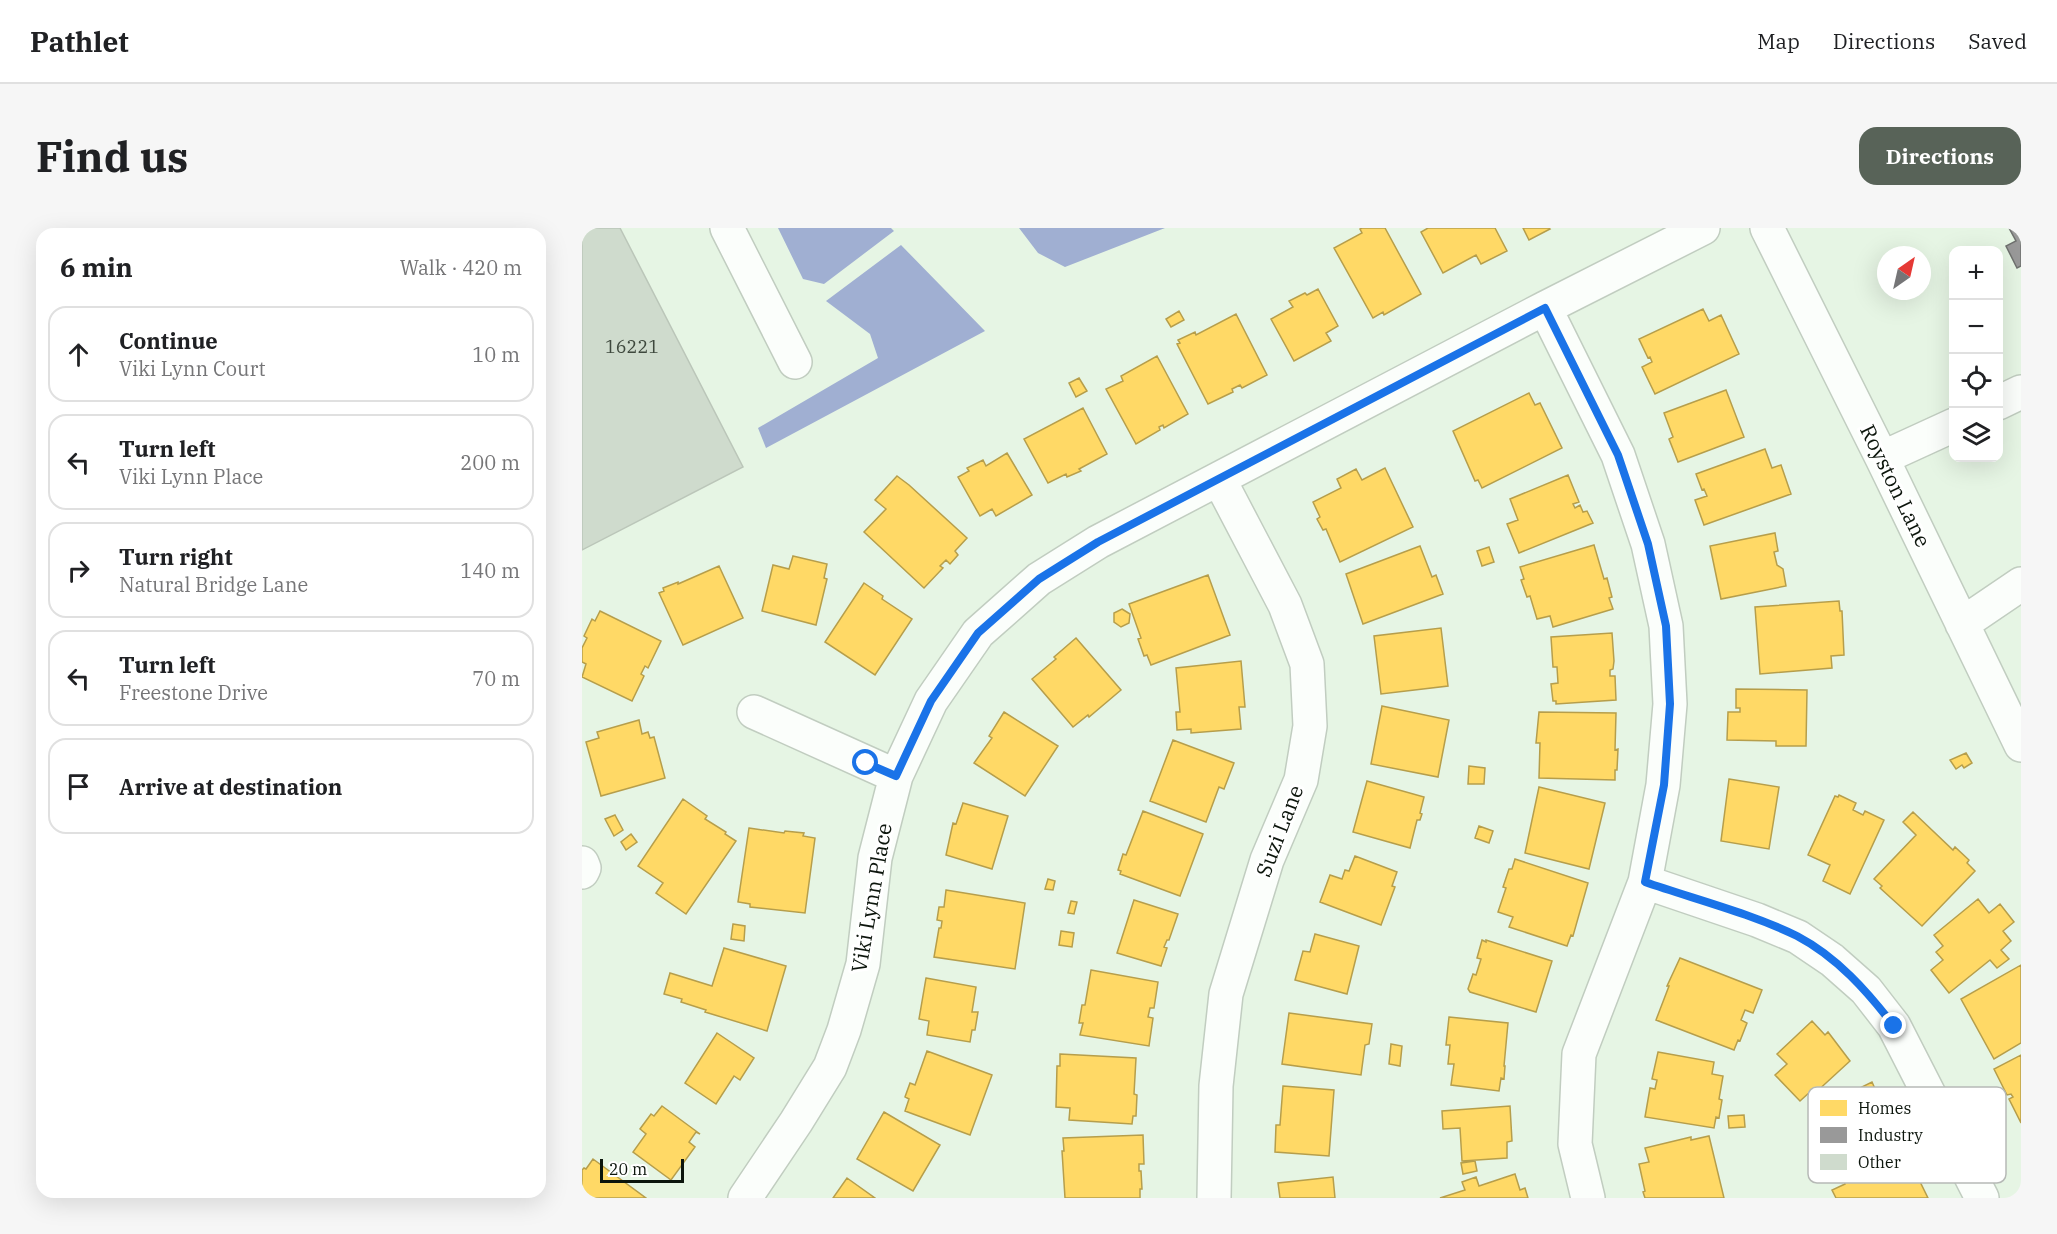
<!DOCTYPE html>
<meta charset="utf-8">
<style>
:root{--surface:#fff;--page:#f6f6f6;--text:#202124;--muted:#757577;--line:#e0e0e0;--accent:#586358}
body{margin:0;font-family:"IBM Plex Serif",serif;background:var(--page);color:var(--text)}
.controls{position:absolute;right:18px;top:18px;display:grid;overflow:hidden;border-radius:12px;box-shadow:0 6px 24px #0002}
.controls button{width:54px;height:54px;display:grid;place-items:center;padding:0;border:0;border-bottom:2px solid var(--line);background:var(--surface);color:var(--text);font:30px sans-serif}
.compass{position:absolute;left:1295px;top:18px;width:54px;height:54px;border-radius:50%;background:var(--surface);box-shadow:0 6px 24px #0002;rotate:34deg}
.scale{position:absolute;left:18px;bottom:15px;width:84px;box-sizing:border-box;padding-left:6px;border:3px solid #0c150c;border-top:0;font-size:16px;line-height:21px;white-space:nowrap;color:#0c150c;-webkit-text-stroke:4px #fff;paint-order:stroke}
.stop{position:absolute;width:18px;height:18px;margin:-14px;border:4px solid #1a73e8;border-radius:50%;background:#fff}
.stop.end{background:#1a73e8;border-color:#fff;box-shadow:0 2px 6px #0008}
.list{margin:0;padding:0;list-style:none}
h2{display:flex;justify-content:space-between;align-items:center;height:78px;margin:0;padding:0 24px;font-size:26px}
h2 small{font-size:20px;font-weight:400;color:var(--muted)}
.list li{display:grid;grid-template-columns:39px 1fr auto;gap:18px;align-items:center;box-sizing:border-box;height:96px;margin:0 12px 12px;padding:0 12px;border:2px solid var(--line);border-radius:18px}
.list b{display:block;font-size:22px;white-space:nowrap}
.list p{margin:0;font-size:20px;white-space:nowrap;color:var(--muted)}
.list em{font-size:20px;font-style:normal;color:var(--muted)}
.icon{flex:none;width:33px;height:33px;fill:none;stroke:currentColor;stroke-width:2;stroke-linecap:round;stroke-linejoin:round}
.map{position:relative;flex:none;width:1439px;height:970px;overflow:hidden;border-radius:18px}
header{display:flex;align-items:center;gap:36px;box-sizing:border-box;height:84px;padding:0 30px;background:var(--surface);border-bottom:2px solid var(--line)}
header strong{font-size:28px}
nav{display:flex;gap:33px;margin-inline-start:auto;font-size:21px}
.intro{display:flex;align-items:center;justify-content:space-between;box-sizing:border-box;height:144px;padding:0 36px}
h1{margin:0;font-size:42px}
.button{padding:15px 27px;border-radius:18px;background:var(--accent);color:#fff;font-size:21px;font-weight:700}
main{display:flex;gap:36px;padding:0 36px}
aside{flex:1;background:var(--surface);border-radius:18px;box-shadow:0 6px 24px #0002}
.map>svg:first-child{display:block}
.water{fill:#a0afd2}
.homes{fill:#ffd966;stroke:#b69e4b;stroke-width:1.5}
.industry{fill:#999;stroke:#6f716f;stroke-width:1.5}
.building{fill:#cfdbcd;stroke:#bbc6b9;stroke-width:1.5}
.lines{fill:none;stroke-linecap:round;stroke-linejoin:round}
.minor-casing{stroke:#c1cdc0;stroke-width:36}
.minor{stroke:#fbfefb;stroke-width:33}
.route{stroke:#1a73e8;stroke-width:8}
.labels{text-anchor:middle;stroke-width:6;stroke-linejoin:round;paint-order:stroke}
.number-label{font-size:18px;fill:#3e483d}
.street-label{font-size:21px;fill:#0c150c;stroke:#fff}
.key{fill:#fff;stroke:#b6b9b6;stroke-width:1.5}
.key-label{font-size:16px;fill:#0c150c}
</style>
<header>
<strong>Pathlet</strong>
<nav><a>Map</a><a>Directions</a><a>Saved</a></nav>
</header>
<div class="intro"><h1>Find us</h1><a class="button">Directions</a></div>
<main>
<aside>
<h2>6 min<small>Walk · 420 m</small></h2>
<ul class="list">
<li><svg class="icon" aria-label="ahead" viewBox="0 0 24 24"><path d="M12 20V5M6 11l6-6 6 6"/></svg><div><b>Continue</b><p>Viki Lynn Court</p></div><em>10 m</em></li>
<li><svg class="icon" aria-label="left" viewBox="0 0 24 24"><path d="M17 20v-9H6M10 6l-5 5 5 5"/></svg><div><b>Turn left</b><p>Viki Lynn Place</p></div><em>200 m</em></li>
<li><svg class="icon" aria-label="right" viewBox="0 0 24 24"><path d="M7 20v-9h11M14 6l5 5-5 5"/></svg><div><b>Turn right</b><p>Natural Bridge Lane</p></div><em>140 m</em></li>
<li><svg class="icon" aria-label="left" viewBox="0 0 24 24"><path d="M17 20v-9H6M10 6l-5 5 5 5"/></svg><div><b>Turn left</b><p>Freestone Drive</p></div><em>70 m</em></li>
<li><svg class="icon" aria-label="arrive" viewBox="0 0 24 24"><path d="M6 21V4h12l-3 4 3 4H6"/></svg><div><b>Arrive at destination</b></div></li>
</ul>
</aside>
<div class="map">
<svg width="1439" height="970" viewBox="0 0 1439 970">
<rect width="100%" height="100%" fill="#e6f5e4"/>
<path class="water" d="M196,0H309L312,3L242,56L221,51Z
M437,0H583L483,39L456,25Z
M319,17L403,103L184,220L176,200L296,130L288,106L244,73Z"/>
<path class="homes" d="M780,0H803L839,66L802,87L801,84L791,90L752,20L780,5L778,1Z
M846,0H913L925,23L899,36L894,27L861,45L839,4Z
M941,0H967L968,1L947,12Z
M736,61L756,98L744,105L749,113L712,133L689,91L711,79L707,73L723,65L725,67Z
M1121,81L1127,93L1139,87L1157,126L1073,166L1060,139L1070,134L1068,129L1066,130L1057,111Z
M597,83L602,92L589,99L584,91Z
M654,86L685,147L660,160L658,157L650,161L651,164L626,176L595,116L598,115L596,112L613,104L614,107Z
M575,128L606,186L582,200L581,197L577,199L578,202L554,216L524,161L541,153L539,148Z
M497,150L505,163L494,169L487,155Z
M1144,162L1162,209L1096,234L1087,211L1091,209L1082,185Z
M947,165L953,177L958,175L980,220L900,260L896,252L893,253L871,203Z
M501,180L525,226L497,241L499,243L485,249L484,246L466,255L442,211Z
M1183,221L1190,240L1199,237L1209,266L1122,297L1113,272L1125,268L1122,261L1120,262L1114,246Z
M425,225L450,267L414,288L410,281L398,288L376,249L387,243L385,240L401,232L404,238Z
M803,240L831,299L758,334L744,301L741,302L735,291L738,289L731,274L759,260L755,251L774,241L780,252Z
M986,247L997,274L991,276L993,280L998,277L1001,284L1005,283L1011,295L937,325L925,296L936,292L928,271Z
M315,248L327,257L385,310L373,323L376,327L368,336L364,332L358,338L361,340L342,360L282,304L304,281L293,272Z
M1193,305L1196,323L1192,324L1195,337L1201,341L1204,358L1139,371L1128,318Z
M1012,317L1022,351L1025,350L1030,369L1027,370L1031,381L971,399L968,388L955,391L948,368L945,369L939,352L942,351L938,339Z
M838,318L850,349L854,347L861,366L781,396L764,346Z
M907,319L912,334L900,338L895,323Z
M211,328L245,336L242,350L245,351L234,397L180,383L191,337L207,341Z
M137,338L161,390L101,417L77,365L82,363L81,360L96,354V356Z
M626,347L648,407L569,437L565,427L562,428L556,411L559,410L547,376Z
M282,355L301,368L300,371L330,391L293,447L243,414Z
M1257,373L1258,383H1260L1262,427L1249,428L1250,440L1178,446L1173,379Z
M540,381L548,386L547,395L539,399L532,394V385Z
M18,383L79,413L66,440L63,438L59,446L62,448L50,473L0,449L4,436L0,434V420L5,410L2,408L10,391L13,393Z
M859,400L866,458L799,466L792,408Z
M1030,405L1032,433L1031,441L1028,442V448H1033L1034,472L974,476V473H971L969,456L976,455L975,439H971L969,409Z
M494,410L539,462L507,489L506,487L491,499L450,451L474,431L472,429Z
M659,433L663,479H657L659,501L609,505V501L595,502L594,484H598L594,440Z
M1154,461L1225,462L1224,518H1194V513L1145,512L1146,484H1158V480H1154Z
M800,478L867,492L856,549L789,536Z
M422,484L476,518L443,568L392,535L410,510L407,508Z
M957,484L1034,485L1033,522L1036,521L1035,542H1033V552L957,550L958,515H954Z
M57,492L60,506L66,504L68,510L72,509L83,550L19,568L4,514L17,510L15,504Z
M591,512L652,535L642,561L637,559L624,594L568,573Z
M1384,525L1390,535L1382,540L1380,537L1374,541L1368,532Z
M887,538L903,540L902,556H886Z
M1147,551L1197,559L1187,621L1139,613Z
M785,553L842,569L838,585L840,586L838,592H835L828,620L771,604Z
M957,559L1023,575L1007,641L943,625Z
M1257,567L1274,575L1271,582L1281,587L1283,583L1302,592L1268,666L1241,653L1248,637L1226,627L1253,568L1256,569Z
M101,571L125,588L123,591L144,604L143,606L154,613L104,686L74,665L81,655L56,638Z
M381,575L426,588L410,641L364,627L371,595L374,596Z
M561,583L621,606L598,668L538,646L539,643L536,642L541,626L544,627Z
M1331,584L1371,622L1373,619L1387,632L1385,635L1393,643L1340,698L1298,660L1300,658L1292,651L1334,607L1321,594Z
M33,587L41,602L32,608L23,591Z
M897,598L911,603L907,615L893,610Z
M167,600L202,605L203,603L222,605L221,608L233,610L223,685L168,679V676L156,674Z
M49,606L55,614L44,622L39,614Z
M773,628L815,644L810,658L813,659L799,697L738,674L748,647L760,651L763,642L767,643Z
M933,631L1006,655L991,708L989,707L985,718L927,699L931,689L916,684L924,660L921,659L927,641H930Z
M466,651L473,653L471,662L463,661Z
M364,662L443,675L433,741L352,729L357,700H359L360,693L355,692L357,679H362Z
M1396,671L1407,685L1418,676L1432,694L1421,703L1429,713L1419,722L1427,731L1415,740L1408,732L1367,765L1349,742L1361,732L1354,724L1361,718L1352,707Z
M552,672L596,686L587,712H585L582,719L585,720L579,738L535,725Z
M489,673L495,674L492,686L486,685Z
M151,696L163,698L162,713L149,711Z
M479,703L492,705L490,719L477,717Z
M733,706L777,718L765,766L713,752L721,723L728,724Z
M900,712L904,714V712L970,733L954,784L888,764L886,761L891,746L894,747L899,731L895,730Z
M142,720L204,738L185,803L123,784L124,782L99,774L100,771L82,766L88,745L130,758Z
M1098,730L1180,762L1171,785L1163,782L1159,792L1165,795L1158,813L1156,812L1152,822L1074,792L1087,758H1085Z
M1439,737V815L1412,831L1379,771Z
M509,742L576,754L572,780H568L566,789L571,790L567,818L498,807L501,795H497L500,777H503Z
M344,750L394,759L390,784H396L393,802H390L388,814L345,807L347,793L337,791Z
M707,785L790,796L787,816L783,817L779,847L700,836Z
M867,789L926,795L922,838H923L922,851L919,850L917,863L869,857L872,836H866L868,817H864Z
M1230,793L1243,807L1246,804L1268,833L1232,866L1229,863L1218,873L1193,847L1205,836L1195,826Z
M135,805L172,830L158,852L152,848L134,876L103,855Z
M809,816L820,818L818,838L807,836Z
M345,823L410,847L388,907L323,883L327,871L323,869L328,855L333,857Z
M1076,824L1132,834L1130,846L1141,848L1137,871L1140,872L1137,890L1134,889L1132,900L1063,889L1068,860L1073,861L1075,852L1070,851Z
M478,826L554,830L552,866L555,867L554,888H551L550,896L487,892L488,880L474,879L475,838H478Z
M1439,827V895L1427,871L1431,869L1429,866L1425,867L1412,841Z
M1290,854L1303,883L1309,888L1318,908L1268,933L1267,930L1256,935L1229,884Z
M701,858L752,862L747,928L693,924L694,897H698Z
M80,878L118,906L114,904L107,914L113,919L89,952L51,924L64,906L58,901L69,886L72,888Z
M928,878L930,913L925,914V930L880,933L878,900L861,901L860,883Z
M302,884L358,917L331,963L275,931Z
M1162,887L1163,899L1147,900L1146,888Z
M561,907L562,936H557V943H559L560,961H558V970H483L480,923H482L481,910Z
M1127,908L1142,970H1063L1061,964L1063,963L1057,936L1067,934L1063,920L1109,909V912Z
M1323,923L1346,970H1254L1250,962L1263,956L1262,953Z
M11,931L64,970H0V942L2,940L4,941Z
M893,933L895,943L881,946L879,935Z
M933,946L938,962L943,960L946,970H858L883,962L880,954L894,949L897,958Z
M751,949L753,970H698L696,955Z
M265,950L293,970H251Z"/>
<path class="industry" d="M1427,0H1439V38L1435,40L1424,18L1434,13Z"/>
<path class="building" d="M0,0H38L161,239L0,322Z"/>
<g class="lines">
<g class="minor-casing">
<path id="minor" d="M145,0L213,134
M1185,0L1300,230L1439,517
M963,80L1036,227L1066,316L1084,398L1088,476L1081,557L1063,654L997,826L993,916L1006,970
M1416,175L1439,164
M1300,230L1372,197
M1380,396L1439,356
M172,484L314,548
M0,635L2,640L0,644
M1063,654L1175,692L1216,709L1250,732L1284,762L1312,798L1400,970
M163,970L214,894L248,839L262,802L281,736L293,630L314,548L349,473L396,405L457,351L516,314L963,80L1121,0
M632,970L634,858L644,766L685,632L719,552L728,498L725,436L703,377L637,251"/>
</g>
<use href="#minor" class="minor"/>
</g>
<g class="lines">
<path class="route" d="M284,535L314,548L349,473L396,405L457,351L516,314L963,80L1036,227L1066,316L1084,398L1088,476L1082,557L1063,654C1112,671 1168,685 1215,708C1255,729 1285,763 1312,798"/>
</g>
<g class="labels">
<g class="number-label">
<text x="50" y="125">16221</text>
</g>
<g class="street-label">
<text transform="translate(1313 258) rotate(64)" y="7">Royston Lane</text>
<text transform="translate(698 603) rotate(-69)" y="7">Suzi Lane</text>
<text transform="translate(290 670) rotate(-80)" y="7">Viki Lynn Place</text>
</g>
</g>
<rect x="1226" y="859" width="198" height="96" rx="9" class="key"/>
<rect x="1238" y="872" width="27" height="16" fill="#ffd966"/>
<rect x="1238" y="899" width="27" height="16" fill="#999"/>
<rect x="1238" y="926" width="27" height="16" fill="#cfdbcd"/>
<g class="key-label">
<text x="1276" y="886">Homes</text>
<text x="1276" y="913">Industry</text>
<text x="1276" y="940">Other</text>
</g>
</svg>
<div class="controls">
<button>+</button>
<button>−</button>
<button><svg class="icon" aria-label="locate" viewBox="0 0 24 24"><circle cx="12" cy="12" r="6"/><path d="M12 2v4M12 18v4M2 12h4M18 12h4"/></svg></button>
<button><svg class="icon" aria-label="layers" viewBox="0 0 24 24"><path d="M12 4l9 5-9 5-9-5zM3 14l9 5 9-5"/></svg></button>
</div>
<svg class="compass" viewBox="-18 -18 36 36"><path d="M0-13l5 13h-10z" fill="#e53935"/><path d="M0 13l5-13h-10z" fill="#757577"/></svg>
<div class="scale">20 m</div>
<div class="stop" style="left:284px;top:535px"></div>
<div class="stop end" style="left:1312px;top:798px"></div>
</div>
</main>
